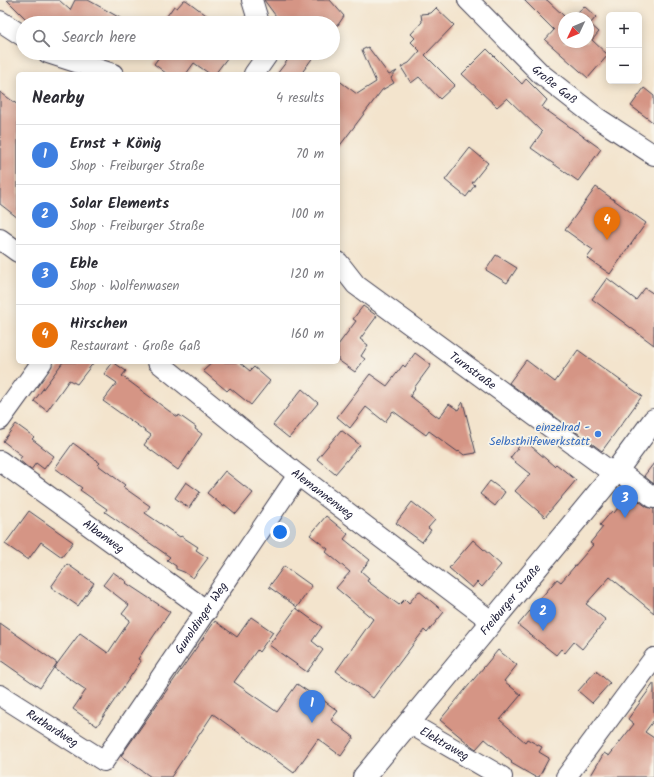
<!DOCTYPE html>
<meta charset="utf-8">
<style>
:root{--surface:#fff;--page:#f7f7f7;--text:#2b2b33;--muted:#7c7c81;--line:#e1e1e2;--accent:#111827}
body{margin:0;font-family:Kalam,sans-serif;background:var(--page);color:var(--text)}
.controls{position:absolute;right:12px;top:12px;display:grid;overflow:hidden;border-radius:6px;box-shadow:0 2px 10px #0003}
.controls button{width:36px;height:36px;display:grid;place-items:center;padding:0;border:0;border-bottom:1px solid var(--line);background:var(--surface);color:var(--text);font:20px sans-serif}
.compass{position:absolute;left:558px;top:12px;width:36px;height:36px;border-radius:50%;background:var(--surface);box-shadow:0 2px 10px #0003;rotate:226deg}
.you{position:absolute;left:280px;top:532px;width:14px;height:14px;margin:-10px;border:3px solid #fff;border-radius:50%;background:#1a73e8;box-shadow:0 0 0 6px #1a73e833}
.badge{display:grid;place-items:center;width:26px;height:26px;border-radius:50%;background:var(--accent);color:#fff;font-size:13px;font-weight:700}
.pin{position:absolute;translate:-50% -33px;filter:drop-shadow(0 1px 2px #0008)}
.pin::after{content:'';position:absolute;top:21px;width:14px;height:12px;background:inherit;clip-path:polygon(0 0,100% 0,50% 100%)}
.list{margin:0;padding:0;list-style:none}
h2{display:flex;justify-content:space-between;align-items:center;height:52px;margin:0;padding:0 16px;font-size:17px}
h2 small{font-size:13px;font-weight:400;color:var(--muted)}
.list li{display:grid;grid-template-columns:26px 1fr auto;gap:12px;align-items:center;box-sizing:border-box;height:60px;padding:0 16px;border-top:1px solid var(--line)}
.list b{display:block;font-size:15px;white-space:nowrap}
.list p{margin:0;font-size:13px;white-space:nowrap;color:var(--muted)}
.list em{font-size:13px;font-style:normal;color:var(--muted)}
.icon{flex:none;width:22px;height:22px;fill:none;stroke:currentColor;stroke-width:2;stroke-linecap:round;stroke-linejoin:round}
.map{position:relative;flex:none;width:654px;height:777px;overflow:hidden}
.search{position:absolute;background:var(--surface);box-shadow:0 2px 10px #0003;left:16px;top:16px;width:324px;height:44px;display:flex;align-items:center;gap:10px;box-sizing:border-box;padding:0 14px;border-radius:22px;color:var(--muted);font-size:15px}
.panel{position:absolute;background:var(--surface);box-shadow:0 2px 10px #0003;left:16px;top:72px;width:324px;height:292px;border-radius:6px}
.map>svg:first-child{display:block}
.building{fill:#d59585}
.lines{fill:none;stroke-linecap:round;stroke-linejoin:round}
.minor-casing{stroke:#413f51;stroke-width:22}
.primary-casing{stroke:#413f51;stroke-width:24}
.minor{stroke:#fff;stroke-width:20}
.primary{stroke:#fff;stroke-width:22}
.shop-dot{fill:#3f7fe0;stroke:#f7f3e8;stroke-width:1.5}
.labels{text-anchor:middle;stroke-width:3.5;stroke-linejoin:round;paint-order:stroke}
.street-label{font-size:12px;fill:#22223b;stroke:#f7f3e8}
.shop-label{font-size:12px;fill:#366cbe;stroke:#f7f3e8;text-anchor:end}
</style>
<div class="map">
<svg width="654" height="777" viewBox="0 0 654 777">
<rect width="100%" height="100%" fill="#f7f3e8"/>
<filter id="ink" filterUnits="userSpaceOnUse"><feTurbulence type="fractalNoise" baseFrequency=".025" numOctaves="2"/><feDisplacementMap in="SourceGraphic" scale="8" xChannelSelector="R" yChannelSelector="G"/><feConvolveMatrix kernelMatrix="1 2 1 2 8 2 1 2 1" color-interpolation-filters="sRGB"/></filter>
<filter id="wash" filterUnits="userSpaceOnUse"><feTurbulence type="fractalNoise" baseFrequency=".012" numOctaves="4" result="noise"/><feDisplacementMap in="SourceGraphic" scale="16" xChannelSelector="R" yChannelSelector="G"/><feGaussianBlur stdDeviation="0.9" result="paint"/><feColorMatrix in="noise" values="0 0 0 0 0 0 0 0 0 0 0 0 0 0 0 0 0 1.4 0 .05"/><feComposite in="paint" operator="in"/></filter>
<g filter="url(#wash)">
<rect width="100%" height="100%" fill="#f3e4cd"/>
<g id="blocks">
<path class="building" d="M7,0H59L70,10L75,0H88L129,23H30Z
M184,0H186L217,23H162L174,6L177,8Z
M264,0H330L344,16L338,25H333V23H281Z
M524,0H547L564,16V42H588V18H574L584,6L596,17L590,24L599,32L592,40L608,55L588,78L545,40L554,30Z
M436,8L454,25L425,55L455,85L440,99L419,77L411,83L401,67L409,63L420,51L411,42L415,38L411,34L422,22L421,14L431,13Z
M368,47L389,75L397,71L391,78L394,83L382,90L338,148V80L357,94L376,82L362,50Z
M487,49L522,84L526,79L547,100L542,107L601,149L578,181L531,148L542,132L507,98L497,107L462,74Z
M162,53H231L215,74H210L194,63L186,74H167L154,64Z
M293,53H316L301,74H277Z
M644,88L654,96V123L631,106Z
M0,92L18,105V218L0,204Z
M470,148L488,163L472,183L475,185L466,197L445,180Z
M596,187L646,223L610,274L587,258L593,250L565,230Z
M496,255L517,268L507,283L486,270Z
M607,278L636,300L645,288L654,294V345L592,299Z
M363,306L377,316L360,339L368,345L361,356L365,359L355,372L338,360V345L356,321L353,319Z
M578,350L642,396L602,451L509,383L526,360L555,382Z
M415,353L431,365L414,388L415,389L410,396L439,418L449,404L458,410L463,402L476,453L464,455L459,451L458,452L429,431L426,435L393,411L385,422L366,407L350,428L337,417L370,374L387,386L403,365L405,367Z
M63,362H94L77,384L69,380L47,411L34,401Z
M113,362L126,371L122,376L169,411L178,417L179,415L196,427L195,429L202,434L178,470L144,445L151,435L103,401L117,383L104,374Z
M213,362H239L250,371L254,367L270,381L251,405L230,388L227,391L203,371Z
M302,389L318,403L289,438L273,425Z
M16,424L34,437L32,439L54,456L44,469L36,463L31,470L19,460L22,456L3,441Z
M341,430L360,445L335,474L317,459Z
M524,440L554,466L556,464L576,480L545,517L515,491L530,474L510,458Z
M73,443L100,463L98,465L125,485L123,487L150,506L145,513L180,537L181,536L198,547L196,550L208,558L193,578L184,572L176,569V566L167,560L170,557L105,512L107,509L80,490L82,488L55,468Z
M654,463V484L644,476Z
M225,471L253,493L236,514L225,505L224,507L207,493Z
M490,481L505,492L495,506L480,494Z
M186,482L200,492L189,508L175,498Z
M629,494L647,507L654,509V613L610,577L586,604L606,620L582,649L574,642L565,653L561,649L556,655L518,625L557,579L561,582L593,545L590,543L603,527L600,525L612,511L614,513Z
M412,502L435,520L428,528L431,530L422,542L396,523Z
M29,511L73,542L62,557L41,542L28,560L5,544Z
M326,516L348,534L344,539L370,560L361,571L369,578L367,581L399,605L405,599L409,603L419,591L444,612L427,633L424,630L373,698L336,671L373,619L336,588L350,572L326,552L328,549L310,535Z
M473,540L501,565L482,587L477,582L472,588L449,568Z
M67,564L94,583L78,606L51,587Z
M284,566L312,586L297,607L269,587Z
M113,572L127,582L126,583L170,612L138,659L141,661L97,726L73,709L86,690L54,668L80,633L108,653L130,620L122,614L129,605L103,585Z
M296,608L322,627L312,641L323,650L307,672L269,645Z
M251,617L273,632L259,652L257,650L234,682L277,712L297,684L322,701L323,700L338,711L331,720L354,737L341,756L318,739L294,773L213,714L171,777H151L121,756L215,621L237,637Z
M0,623L57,663L40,688L0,660Z
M498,650L517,665L504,681L521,695L500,720L525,742L527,739L542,747L539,752L549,758L539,777H535L511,763L512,762L485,739L476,749L469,744L440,720Z
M596,671L610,683L592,703L578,691Z
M654,683V720L645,732L654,738V777H590L604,753L609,756L634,724L628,719Z"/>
</g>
</g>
<g filter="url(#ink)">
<use href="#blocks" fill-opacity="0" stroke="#413f51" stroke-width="1"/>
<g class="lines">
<g class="minor-casing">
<g id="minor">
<path d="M252,0L259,23"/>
<path id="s1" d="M468,0L541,74L596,117L654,155"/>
<path d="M0,21L23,36"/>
<path d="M48,53L113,74"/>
<path d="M254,74L268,54V53"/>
<path d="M0,239L18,252"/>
<path id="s2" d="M338,262L356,285L614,474L625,476L654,498"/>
<path id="s3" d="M158,362L298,475L491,621"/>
<path d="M0,420L42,362"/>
<path id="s4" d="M0,461L207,611"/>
<path id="s5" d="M0,695L104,761L298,475"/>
<path id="s6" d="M409,723L502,777"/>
<path d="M566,777L654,658"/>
</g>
</g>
<g class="primary-casing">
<g id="primary">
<path id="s7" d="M364,777L614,474L654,420"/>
</g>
</g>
<use href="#minor" class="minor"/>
<use href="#primary" class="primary"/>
</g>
</g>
<circle class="shop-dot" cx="598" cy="434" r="4"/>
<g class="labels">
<g class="street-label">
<text dy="4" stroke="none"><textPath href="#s1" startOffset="121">Große Gaß</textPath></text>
<text dy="4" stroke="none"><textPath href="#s2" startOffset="174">Turnstraße</textPath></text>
<text dy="4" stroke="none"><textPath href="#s3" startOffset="211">Alemannenweg</textPath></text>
<text dy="4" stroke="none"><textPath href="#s4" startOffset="128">Albanweg</textPath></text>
<text dy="4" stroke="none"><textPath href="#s7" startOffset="230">Freiburger Straße</textPath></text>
<text dy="4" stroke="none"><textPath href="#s5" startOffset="296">Gunoldinger Weg</textPath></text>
<text dy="4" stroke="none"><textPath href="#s5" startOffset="62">Ruthardweg</textPath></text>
<text dy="4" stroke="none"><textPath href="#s6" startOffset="41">Elektraweg</textPath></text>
</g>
<g class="shop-label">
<text x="590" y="431">einzelrad -<tspan x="590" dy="14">Selbsthilfewerkstatt</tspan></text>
</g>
</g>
</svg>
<div class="controls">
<button>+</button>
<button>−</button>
</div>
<svg class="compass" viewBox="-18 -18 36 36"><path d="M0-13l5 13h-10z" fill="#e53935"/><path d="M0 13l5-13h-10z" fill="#7c7c81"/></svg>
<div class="you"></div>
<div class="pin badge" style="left:312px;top:723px;background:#3f7fe0">1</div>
<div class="pin badge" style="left:543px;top:631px;background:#3f7fe0">2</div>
<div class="pin badge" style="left:625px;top:518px;background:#3f7fe0">3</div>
<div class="pin badge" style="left:607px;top:240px;background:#e8710a">4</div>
<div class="search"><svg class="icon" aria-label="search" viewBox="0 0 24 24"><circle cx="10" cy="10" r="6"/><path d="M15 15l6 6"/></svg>Search here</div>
<section class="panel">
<h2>Nearby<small>4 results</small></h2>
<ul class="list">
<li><span class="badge" style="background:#3f7fe0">1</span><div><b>Ernst + König</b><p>Shop · Freiburger Straße</p></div><em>70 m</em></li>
<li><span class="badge" style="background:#3f7fe0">2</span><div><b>Solar Elements</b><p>Shop · Freiburger Straße</p></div><em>100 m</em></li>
<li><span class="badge" style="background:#3f7fe0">3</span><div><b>Eble</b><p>Shop · Wolfenwasen</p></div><em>120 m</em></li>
<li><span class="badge" style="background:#e8710a">4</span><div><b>Hirschen</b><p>Restaurant · Große Gaß</p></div><em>160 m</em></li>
</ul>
</section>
</div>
